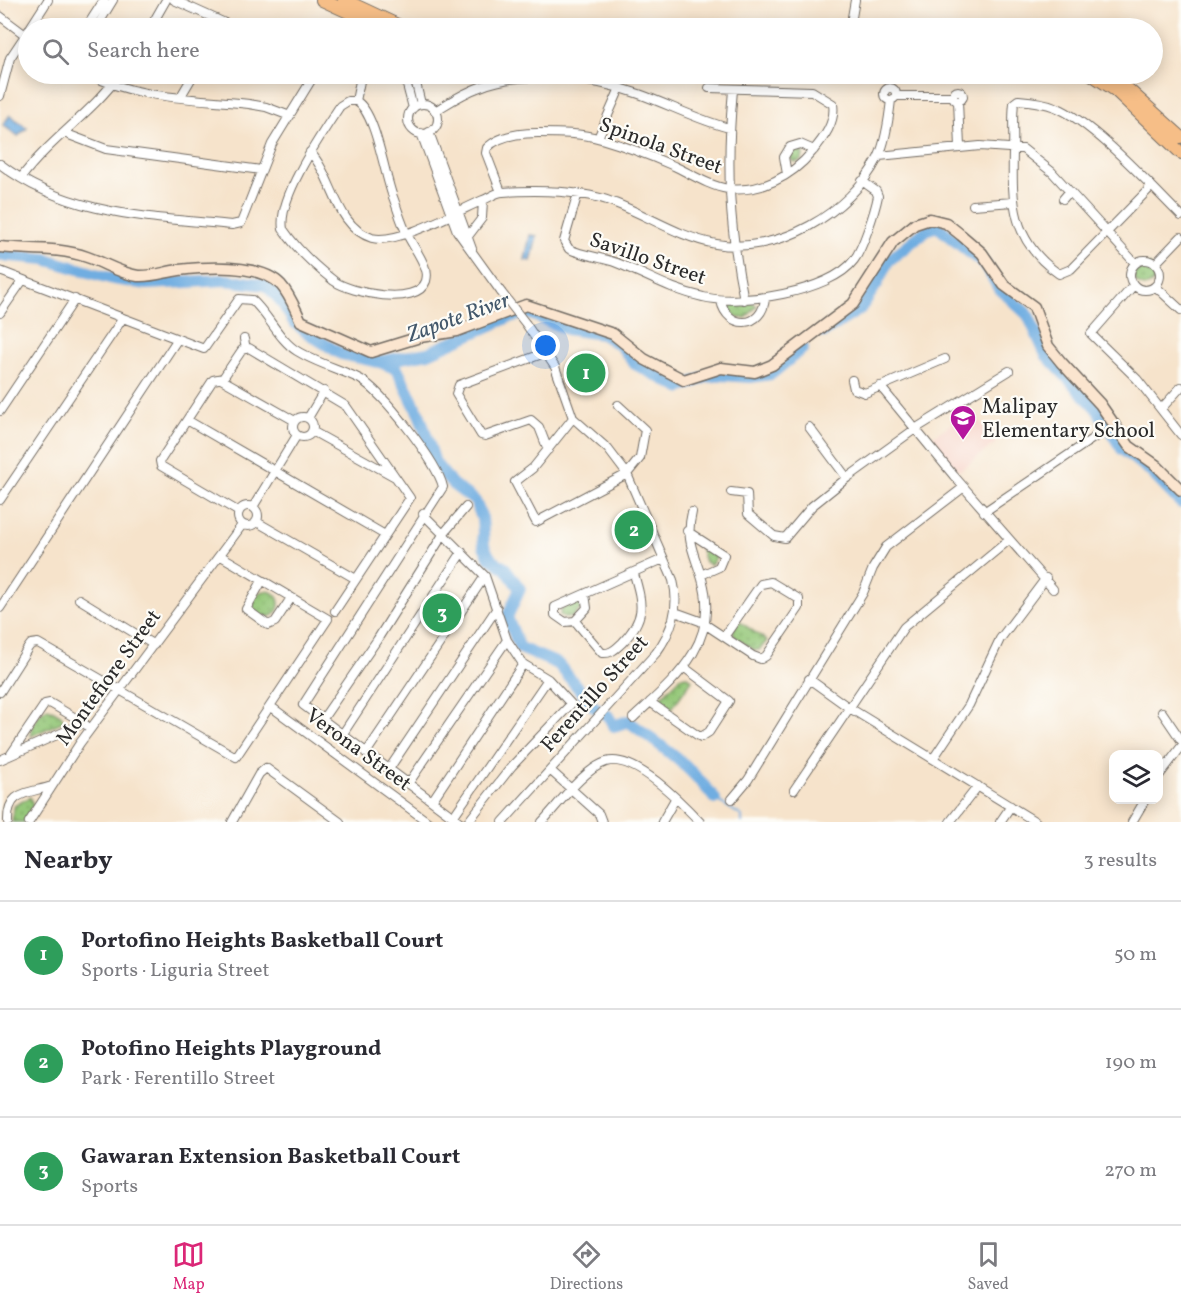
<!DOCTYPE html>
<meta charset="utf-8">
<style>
:root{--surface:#fff;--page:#f7f7f7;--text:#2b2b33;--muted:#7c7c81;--line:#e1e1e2;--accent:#db2777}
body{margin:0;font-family:Vollkorn,serif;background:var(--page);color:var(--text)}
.controls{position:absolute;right:18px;bottom:18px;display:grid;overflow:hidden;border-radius:12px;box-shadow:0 3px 15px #0003}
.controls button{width:54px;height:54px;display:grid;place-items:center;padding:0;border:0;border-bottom:2px solid var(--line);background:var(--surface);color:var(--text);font:30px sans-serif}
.you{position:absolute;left:546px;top:346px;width:21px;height:21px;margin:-15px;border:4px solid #fff;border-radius:50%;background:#1a73e8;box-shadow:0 0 0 9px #1a73e833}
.badge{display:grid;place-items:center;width:39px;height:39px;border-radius:50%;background:var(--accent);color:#fff;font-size:20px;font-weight:700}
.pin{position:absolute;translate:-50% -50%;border:3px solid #fff;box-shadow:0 2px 6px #0006}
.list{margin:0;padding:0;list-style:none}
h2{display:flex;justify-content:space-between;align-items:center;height:78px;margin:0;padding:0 24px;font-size:26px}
h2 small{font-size:20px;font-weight:400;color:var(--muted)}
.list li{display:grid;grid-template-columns:39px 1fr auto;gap:18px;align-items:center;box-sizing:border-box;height:108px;padding:0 24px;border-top:2px solid var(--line)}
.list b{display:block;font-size:22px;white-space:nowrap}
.list p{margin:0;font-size:20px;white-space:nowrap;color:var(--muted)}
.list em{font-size:20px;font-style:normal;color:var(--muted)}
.icon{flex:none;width:33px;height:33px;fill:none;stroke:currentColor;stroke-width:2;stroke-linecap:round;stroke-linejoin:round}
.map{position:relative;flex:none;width:1181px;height:822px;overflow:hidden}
.search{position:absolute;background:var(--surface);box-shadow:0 3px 15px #0003;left:18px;right:18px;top:18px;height:66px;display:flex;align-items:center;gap:15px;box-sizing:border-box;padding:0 21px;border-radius:33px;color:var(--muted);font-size:22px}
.sheet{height:402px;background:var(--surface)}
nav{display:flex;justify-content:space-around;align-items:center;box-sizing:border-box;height:84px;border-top:2px solid var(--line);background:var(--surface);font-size:16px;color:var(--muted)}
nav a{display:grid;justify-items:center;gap:3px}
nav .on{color:var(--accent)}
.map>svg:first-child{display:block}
.built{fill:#f7d1c6}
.grass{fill:url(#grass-dots);stroke:#607a52;stroke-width:1.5}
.pitch{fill:#95c879;stroke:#607a52;stroke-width:1.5}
.water{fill:#6fade1;stroke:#4d6c86;stroke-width:1.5}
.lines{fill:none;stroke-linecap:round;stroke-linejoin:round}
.stream{stroke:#6fade1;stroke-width:2}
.river{stroke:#6fade1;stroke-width:12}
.street-casing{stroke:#726b63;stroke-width:10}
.secondary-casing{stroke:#726b63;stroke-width:13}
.primary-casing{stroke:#726b63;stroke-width:14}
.street{stroke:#fff;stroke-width:8}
.secondary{stroke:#fbe5cf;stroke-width:10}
.primary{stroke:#f6be87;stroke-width:12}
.street-bridge-casing{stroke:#726b63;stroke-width:10;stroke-linecap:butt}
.street-bridge{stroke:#fff;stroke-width:8}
.labels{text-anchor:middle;stroke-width:4.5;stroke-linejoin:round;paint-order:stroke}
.street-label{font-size:21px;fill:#2b2b2b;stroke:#fdfcf7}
.poi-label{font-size:21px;fill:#2b2b2b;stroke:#fdfcf7;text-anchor:start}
.water-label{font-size:22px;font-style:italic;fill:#43586b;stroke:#fdfcf7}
</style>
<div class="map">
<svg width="1181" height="822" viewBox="0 0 1181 822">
<defs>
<pattern id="grass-dots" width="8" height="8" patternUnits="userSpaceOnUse" patternTransform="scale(1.5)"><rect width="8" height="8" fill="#95c879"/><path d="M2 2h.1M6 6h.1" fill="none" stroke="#7aa363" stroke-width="1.8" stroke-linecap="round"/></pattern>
</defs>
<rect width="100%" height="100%" fill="#fdfcf7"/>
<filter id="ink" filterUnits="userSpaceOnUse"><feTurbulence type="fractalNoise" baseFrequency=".0167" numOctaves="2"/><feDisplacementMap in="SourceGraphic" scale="12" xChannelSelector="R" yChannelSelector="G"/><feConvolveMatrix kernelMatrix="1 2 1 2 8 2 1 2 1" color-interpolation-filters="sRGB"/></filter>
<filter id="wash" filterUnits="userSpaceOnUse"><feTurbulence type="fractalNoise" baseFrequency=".008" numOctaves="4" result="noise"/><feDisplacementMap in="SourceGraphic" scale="24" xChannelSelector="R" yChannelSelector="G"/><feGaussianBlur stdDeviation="1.35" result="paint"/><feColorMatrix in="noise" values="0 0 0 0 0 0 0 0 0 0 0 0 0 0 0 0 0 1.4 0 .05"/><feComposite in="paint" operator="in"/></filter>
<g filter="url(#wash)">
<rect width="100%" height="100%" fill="#f6e3cb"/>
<path class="built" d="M972,410L996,443L959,471L929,439Z"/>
<path class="grass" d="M789 155a7 7 0 1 1 14 0a7 7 0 1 1-14 0Z
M1134 275a11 11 0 1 1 22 0a11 11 0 1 1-22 0Z
M751,302L757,306L746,318H737L728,307L732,303Z
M705,546L718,554L711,565L705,562L701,550Z
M253 604a13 13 0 1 1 26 0a13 13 0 1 1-26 0Z
M578,601L581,608L572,617L566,618L560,615L561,609Z
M739,621L767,641L759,650H754L734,636L733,630Z
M687,676L692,680L670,711L662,705L661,697L681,677Z
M48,708L61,715L64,721L31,736C30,726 39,712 48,708Z
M30,797L33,806L23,822H12L14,806Z"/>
<path class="pitch" d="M441,593L461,606L443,632L424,619Z"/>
<path class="water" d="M10,115L27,128L18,136L3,125Z
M530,235L537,236L531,261L525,260Z"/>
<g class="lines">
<path class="stream" d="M715,799L742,816V822"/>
<path class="river" d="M0,255L45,259L113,279L148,284L225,280L266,285L281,301L294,322L306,332L341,354L378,362L428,353L509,317L528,313L567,329L602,334L621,346L635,364L680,388L706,377L723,375L750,377L771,374L803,348
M824,332L860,309L877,284L888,261L928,229L937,226L985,265L998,287L1028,315L1046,355L1097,409L1122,449L1152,473L1181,503
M382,363L397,369L420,416L435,463L452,484L475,501L482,518L484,546L490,558L505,568L520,589L507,617L520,648L558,664L593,706L608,716L614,726L628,721C660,745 691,766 715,799"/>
</g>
</g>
<g filter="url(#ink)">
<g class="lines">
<g class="street-casing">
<path id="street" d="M174,0L236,28
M0,16L28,37
M851,23L855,0
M30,28L48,0
M86,28L104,0
M96,28L113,0
M150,28L166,0
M63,74H73
M89,74C138,100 196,98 249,104L266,107L290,116
M404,74L413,108
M414,75L421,104
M884 94a6 6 0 1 1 12 0a6 6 0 1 1-12 0Z
M733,90C726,165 729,227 744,300
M953 96a5 5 0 1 1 10 0a5 5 0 1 1-10 0Z
M0,96L10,58L28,31
M181,96L194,74
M896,96H953
M348,101H356C376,112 384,174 393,197C398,210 401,223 408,236C413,246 421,256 425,268C427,271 427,277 426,281C417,307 351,293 334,281C316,267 295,247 283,229C277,198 323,132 340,106Z
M356,101L360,81
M958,101L960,147
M408 119a15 15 0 1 1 30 0a15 15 0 1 1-30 0Z
M435,111C450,102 463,93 480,87C524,69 595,78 639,94C670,105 698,120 729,128
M429,132L472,249
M64,133L106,149L261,170
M421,133L457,231L501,292
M598,138L620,88
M310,152C334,178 335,226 372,238C397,245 458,211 483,200C489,198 496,192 503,192C537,190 584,190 615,203C649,216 679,237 716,244C778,255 850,213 878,158C886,142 889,118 891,100
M879,156L980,146L1023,149L1052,172L1135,263
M0,164C67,216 151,217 232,225L241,223L272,144L315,74
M787,174L784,157L790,147L800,144L814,150
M21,178C50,139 92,113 120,74
M1151,187L1071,269L1059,274C1011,241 1012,202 1013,150C1014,135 1012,119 1014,103L1018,100C1030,101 1043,102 1055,107C1092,121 1151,186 1181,216
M501,192L486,153L487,148C499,135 521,133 538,133C559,133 581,133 601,139C625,146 651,156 674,166C691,174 709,186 728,189C761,193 792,176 812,152C824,138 836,122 833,104L812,91L709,88
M578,193L564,241L569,249C584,256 602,257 617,263C647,275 671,290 703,297C739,306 831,292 854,260C863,248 875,211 878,196L876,191L862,181
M1063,199L1069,192
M973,205L1013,202
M469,235L482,218L483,200
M1130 275a15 15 0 1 1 30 0a15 15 0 1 1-30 0Z
M1155,264L1181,237
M0,271L204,349L239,299L252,300C268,314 279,340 297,351C316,363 340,369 360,379C382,391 438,463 443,487L303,705L460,822
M1133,286L1091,334L1137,379L1181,435
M1155,286L1181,310
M721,301C727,330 763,329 765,298
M0,313L23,280
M244,339L246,349
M547,352L459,385L456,394L481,435L485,436L531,420L539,427L548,450
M221,379L295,421
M852,380L854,389L865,393L945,359
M880,386L954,476L1053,589
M1161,409L1181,387
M0,411L75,299
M293 427a10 10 0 1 1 20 0a10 10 0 1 1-20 0Z
M308,418L324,391
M573,418L533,468L515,482L536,522L627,474L640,458L645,430L618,405
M187,420L385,535
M809,427L847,478
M312,431L395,477
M731,492L747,494L748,514L774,536L785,538L812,506L847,478L915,429L1009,371
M0,500L123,318
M238 516a10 10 0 1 1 20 0a10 10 0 1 1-20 0Z
M253,507L297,435
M239,512L161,466L160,461L213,380L223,378L242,350L249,348L346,406L410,498L335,611
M984,512L1095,437
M423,514L485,576L507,640L523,664L548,679L571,704L512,766L468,822
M257,522L356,579
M687,531L724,555L719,567L701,575
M262,581L246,609L268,625L275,622L291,598
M79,599L154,645
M0,608L177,340
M675,612L700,621L753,656L761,659L766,656L799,608V599L771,582L761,584L724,637
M575,621L565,622L555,615V607L663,559
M575,621L602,653C611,654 615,649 622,643C646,618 643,605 634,574
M575,621L587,608L585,594
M809,679L848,707L1036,822
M0,692L28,648L31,644L38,643L236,757L328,619L221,556
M650,702L697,735L701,737L709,732L729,701L685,668
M270,706L428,822
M1162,712L1181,740
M633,718C674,680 721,643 702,579C694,552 685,541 692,512
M322,720L377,640L444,533L466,507
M342,735L462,552
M366,753L485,576
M11,754L45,704L50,703L84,723
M933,759L969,705L1000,639L1046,578
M0,760L84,723L86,725
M389,769L497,608
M550,770L599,814L602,822
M1158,777L1181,747
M408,784L507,640
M794,790L904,627L1009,540
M732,799L748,780L863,593L873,568L886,547L964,487
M432,801L523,664
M453,817L548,679
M8,822C7,791 26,794 52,786
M29,822L80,743L242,525
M232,822L259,774L266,768L340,822
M503,822L656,653C672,631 680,608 673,580L627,474L608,449L573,418L555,367L526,324
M542,822C558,805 584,769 606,762C634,753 682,803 700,822
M662,822L675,799
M950,822L978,786
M1000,822L1011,806
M1132,822L1145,800"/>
</g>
<g class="secondary-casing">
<path id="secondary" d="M0,247C28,250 59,247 87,257C105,263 119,273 138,276C152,277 165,272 179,270C206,267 260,263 281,285C290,295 295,309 301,321L371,352L420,337L457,331L526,305L613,334L644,359L684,380L721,368L755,372L772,365L853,304L893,242L915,224L930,219L946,223L961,235L982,253L1004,285L1034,307L1048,346L1061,362L1100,404L1129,446L1156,465L1181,490"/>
</g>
<g class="primary-casing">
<path id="primary" d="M322,0L383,28
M344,0L404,28
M1091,74L1115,90L1181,153
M1111,74L1181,137
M414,77L416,74"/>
</g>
<use href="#street" class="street"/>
<use href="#secondary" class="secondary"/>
<use href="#primary" class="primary"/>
<g class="street-bridge-casing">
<path id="street-bridge" d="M501,292L526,324"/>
</g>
<use href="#street-bridge" class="street-bridge"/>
</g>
</g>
<defs>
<g id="school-pin" transform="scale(1.35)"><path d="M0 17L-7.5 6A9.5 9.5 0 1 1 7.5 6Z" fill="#b5179e" stroke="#fdfcf7"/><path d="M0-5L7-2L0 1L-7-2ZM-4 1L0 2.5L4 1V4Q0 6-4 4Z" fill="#fff"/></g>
</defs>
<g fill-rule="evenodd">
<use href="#school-pin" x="963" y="418"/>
</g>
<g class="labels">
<g class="street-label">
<text transform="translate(661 145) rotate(20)" y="7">Spinola Street</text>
<text transform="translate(648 258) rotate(19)" y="7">Savillo Street</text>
<text transform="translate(108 677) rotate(-54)" y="7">Montefiore Street</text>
<text transform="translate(594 693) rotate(-48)" y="7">Ferentillo Street</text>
<text transform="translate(359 749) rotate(36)" y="7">Verona Street</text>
</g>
<g class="poi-label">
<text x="982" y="413">Malipay<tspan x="982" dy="24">Elementary School</tspan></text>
</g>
<g class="water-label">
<text transform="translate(458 316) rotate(-20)" y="8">Zapote River</text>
</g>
</g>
</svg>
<div class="controls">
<button><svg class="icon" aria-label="layers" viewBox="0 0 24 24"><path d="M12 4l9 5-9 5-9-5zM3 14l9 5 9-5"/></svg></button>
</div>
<div class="you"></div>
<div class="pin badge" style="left:586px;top:373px;background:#2e9e5b">1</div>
<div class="pin badge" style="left:634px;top:530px;background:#2e9e5b">2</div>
<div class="pin badge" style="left:442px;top:613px;background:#2e9e5b">3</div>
<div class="search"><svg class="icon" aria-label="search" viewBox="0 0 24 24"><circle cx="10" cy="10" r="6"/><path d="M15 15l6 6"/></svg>Search here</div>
</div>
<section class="sheet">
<h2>Nearby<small>3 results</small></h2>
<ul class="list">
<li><span class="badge" style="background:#2e9e5b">1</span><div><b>Portofino Heights Basketball Court</b><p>Sports · Liguria Street</p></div><em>50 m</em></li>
<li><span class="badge" style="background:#2e9e5b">2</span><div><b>Potofino Heights Playground</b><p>Park · Ferentillo Street</p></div><em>190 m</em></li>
<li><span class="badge" style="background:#2e9e5b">3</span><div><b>Gawaran Extension Basketball Court</b><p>Sports</p></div><em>270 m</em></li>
</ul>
</section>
<nav>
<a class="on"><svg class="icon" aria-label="map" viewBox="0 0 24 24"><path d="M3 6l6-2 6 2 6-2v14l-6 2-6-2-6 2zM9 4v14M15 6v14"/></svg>Map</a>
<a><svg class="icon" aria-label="directions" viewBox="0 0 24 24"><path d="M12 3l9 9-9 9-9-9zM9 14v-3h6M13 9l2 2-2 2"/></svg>Directions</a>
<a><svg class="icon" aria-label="saved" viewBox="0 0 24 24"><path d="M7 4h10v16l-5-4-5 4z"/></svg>Saved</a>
</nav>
